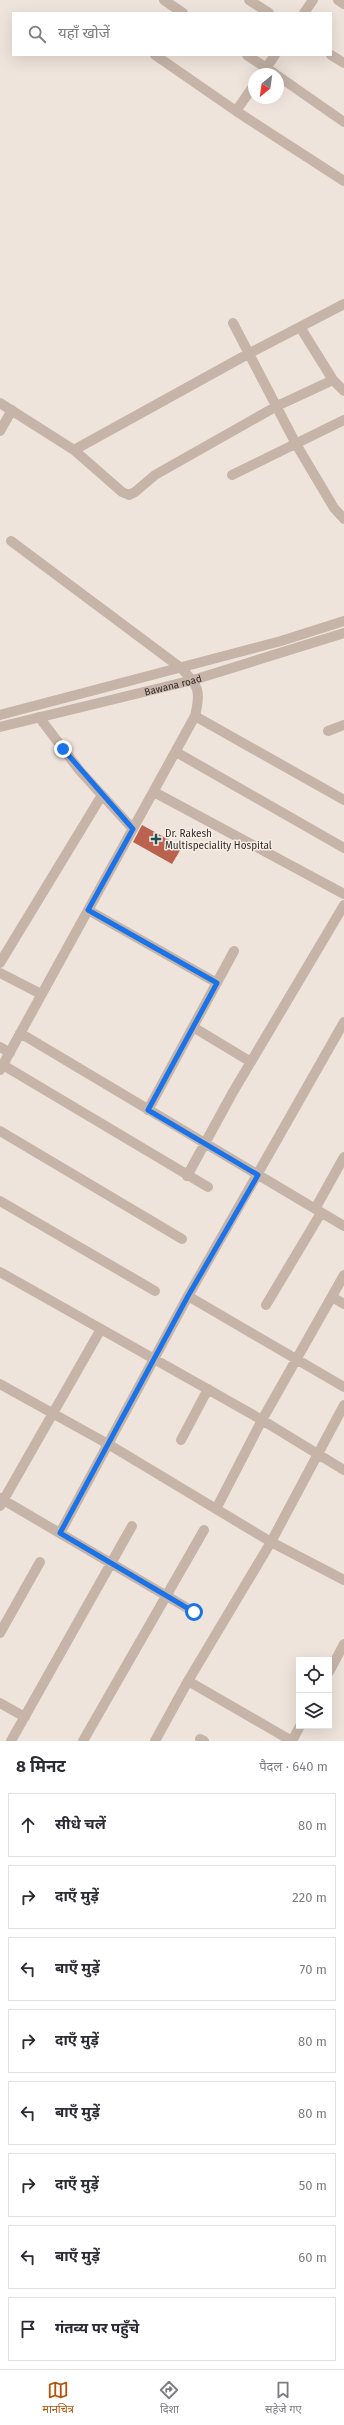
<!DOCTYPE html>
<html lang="hi">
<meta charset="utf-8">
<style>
:root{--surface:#fff;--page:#f7f7f7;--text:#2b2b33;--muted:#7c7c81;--line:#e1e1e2;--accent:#b45309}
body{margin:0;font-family:"Fira Sans","Noto Sans Devanagari",sans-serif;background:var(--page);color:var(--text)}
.controls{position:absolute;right:12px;bottom:12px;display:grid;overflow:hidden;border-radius:0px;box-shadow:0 4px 16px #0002}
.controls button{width:36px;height:36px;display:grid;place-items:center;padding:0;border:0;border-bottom:1px solid var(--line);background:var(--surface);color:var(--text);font:20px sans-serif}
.compass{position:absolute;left:248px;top:68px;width:36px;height:36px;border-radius:50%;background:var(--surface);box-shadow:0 4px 16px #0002;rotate:209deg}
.stop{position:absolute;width:12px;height:12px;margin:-9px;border:3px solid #1a73e8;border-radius:50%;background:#fff}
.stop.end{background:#1a73e8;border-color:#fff;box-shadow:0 1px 4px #0008}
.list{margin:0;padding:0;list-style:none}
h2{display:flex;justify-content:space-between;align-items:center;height:52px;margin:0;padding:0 16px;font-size:17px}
h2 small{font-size:13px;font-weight:400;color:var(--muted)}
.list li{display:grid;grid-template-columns:26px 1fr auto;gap:12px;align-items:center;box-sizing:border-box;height:64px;margin:0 8px 8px;padding:0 8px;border:1px solid var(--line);border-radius:0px}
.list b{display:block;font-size:15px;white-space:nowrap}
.list em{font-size:13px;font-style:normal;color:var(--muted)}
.icon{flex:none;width:22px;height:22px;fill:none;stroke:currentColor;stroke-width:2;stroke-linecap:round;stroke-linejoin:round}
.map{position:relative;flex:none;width:344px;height:1741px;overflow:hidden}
.search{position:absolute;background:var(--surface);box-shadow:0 4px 16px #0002;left:12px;right:12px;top:12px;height:44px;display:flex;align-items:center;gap:10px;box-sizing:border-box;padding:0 14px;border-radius:0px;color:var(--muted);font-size:15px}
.sheet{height:628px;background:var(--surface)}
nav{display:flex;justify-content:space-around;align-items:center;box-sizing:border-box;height:56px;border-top:1px solid var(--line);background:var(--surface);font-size:11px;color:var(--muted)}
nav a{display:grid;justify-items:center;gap:2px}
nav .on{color:var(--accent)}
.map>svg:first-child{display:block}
.building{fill:#ba624e}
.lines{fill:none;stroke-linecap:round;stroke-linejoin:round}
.minor{stroke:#c6b4a8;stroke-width:10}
.tertiary{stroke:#c6b4a8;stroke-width:10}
.route{stroke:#1a73e8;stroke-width:5}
.poi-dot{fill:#215051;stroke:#f7efe7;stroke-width:1.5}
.labels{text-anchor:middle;stroke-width:3;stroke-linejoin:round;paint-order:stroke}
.street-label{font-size:10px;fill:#332b28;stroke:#f7efe7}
.poi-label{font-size:10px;fill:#332b28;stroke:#f7efe7;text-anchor:start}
</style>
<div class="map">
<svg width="344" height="1741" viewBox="0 0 344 1741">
<rect width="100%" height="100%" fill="#efe4db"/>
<path class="building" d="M142,825L182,847L172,864L133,842Z"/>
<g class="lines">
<path class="minor" d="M164,0L183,13
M249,0L269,13
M338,0L344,4
M304,13L313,0
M155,55L236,111L344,181
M247,55L275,74
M331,55L344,63
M262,74L275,55
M278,76L344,122
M236,111L254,85
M233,323L296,444L334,508L344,519
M300,327L333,380L344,391
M0,403L74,450L122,492L129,495L135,492L155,475L277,406L333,380
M0,431L12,410
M74,450L248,354L344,304
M232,475L344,420
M195,716L344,800
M39,717L80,771L133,829
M328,731L344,725
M176,752L344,848
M154,792L344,894
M88,910L217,983
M0,963L102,795
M0,973L41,994
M193,1027L251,1062
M20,1033L344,1226
M0,1047L10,1053
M3,1065L208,1187
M0,1070L195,716C201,691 199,686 181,668L11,541
M148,1110L234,951
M0,1131L182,1239
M187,1176L233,1092L344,905
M0,1201L155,1291
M315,1209L344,1157
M0,1272L262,1420L344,1470
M188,1296L344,1387
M332,1297L344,1304
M266,1305L321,1213
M0,1384L108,1444L271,1542L344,1580
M181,1440L208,1389
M0,1498L194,1612
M0,1506L101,1329
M216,1509L262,1420L344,1275
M60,1533L188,1296L344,1022
M0,1633L40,1562
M329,1672L344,1644
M188,1681L292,1741
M0,1703L25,1717
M200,1739L204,1741
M11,1741L132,1526
M83,1741L204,1530
M155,1741L188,1681L271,1542L344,1405
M292,1741L300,1726"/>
<g class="tertiary">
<path d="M0,715L281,641L344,621"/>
<path id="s1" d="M0,727L193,680L344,633"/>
</g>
</g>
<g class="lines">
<path class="route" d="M63,749L133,829L88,910L217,983L148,1110L258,1175L188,1296L60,1533L194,1612"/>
</g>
<path class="poi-dot" d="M154 833h4v4h4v4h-4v4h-4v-4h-4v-4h4z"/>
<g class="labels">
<g class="street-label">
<text dy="4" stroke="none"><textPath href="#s1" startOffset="178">Bawana road</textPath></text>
</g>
<g class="poi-label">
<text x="165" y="837">Dr. Rakesh<tspan x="165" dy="12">Multispeciality Hospital</tspan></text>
</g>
</g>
</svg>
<div class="controls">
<button><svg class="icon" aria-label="locate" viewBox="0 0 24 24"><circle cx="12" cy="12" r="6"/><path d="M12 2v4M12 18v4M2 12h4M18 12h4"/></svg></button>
<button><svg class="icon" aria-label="layers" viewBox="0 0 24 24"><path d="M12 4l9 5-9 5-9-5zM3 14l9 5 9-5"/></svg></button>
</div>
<svg class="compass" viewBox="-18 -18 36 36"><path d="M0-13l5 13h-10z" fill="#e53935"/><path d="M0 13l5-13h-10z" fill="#7c7c81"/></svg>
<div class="stop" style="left:194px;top:1612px"></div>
<div class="stop end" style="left:63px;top:749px"></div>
<div class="search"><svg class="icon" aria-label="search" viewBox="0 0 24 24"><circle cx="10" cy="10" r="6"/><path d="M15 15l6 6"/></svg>यहाँ खोजें</div>
</div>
<section class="sheet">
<h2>8 मिनट<small>पैदल · 640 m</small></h2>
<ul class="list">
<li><svg class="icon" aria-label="ahead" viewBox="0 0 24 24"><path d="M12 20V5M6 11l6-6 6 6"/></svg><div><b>सीधे चलें</b></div><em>80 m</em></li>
<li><svg class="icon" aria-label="right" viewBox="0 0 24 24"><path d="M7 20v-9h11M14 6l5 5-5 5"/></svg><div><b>दाएँ मुड़ें</b></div><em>220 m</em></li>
<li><svg class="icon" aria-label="left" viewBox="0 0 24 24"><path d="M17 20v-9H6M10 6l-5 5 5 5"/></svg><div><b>बाएँ मुड़ें</b></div><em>70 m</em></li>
<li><svg class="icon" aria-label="right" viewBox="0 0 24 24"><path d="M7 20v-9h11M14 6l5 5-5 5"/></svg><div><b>दाएँ मुड़ें</b></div><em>80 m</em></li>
<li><svg class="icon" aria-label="left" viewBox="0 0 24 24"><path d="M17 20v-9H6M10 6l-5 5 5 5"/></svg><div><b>बाएँ मुड़ें</b></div><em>80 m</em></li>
<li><svg class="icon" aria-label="right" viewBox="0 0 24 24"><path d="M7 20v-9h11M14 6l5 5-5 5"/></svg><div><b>दाएँ मुड़ें</b></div><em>50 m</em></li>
<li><svg class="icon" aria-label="left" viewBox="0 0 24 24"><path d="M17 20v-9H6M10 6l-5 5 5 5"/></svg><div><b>बाएँ मुड़ें</b></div><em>60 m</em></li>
<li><svg class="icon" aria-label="arrive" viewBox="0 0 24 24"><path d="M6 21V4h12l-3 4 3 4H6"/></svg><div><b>गंतव्य पर पहुँचे</b></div></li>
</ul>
</section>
<nav>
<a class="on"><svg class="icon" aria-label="map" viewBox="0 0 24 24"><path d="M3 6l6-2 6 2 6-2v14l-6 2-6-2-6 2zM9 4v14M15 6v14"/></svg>मानचित्र</a>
<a><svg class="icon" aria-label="directions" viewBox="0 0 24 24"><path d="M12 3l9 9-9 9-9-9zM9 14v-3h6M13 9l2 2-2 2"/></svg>दिशा</a>
<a><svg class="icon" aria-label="saved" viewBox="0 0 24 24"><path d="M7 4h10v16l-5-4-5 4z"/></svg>सहेजे गए</a>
</nav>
